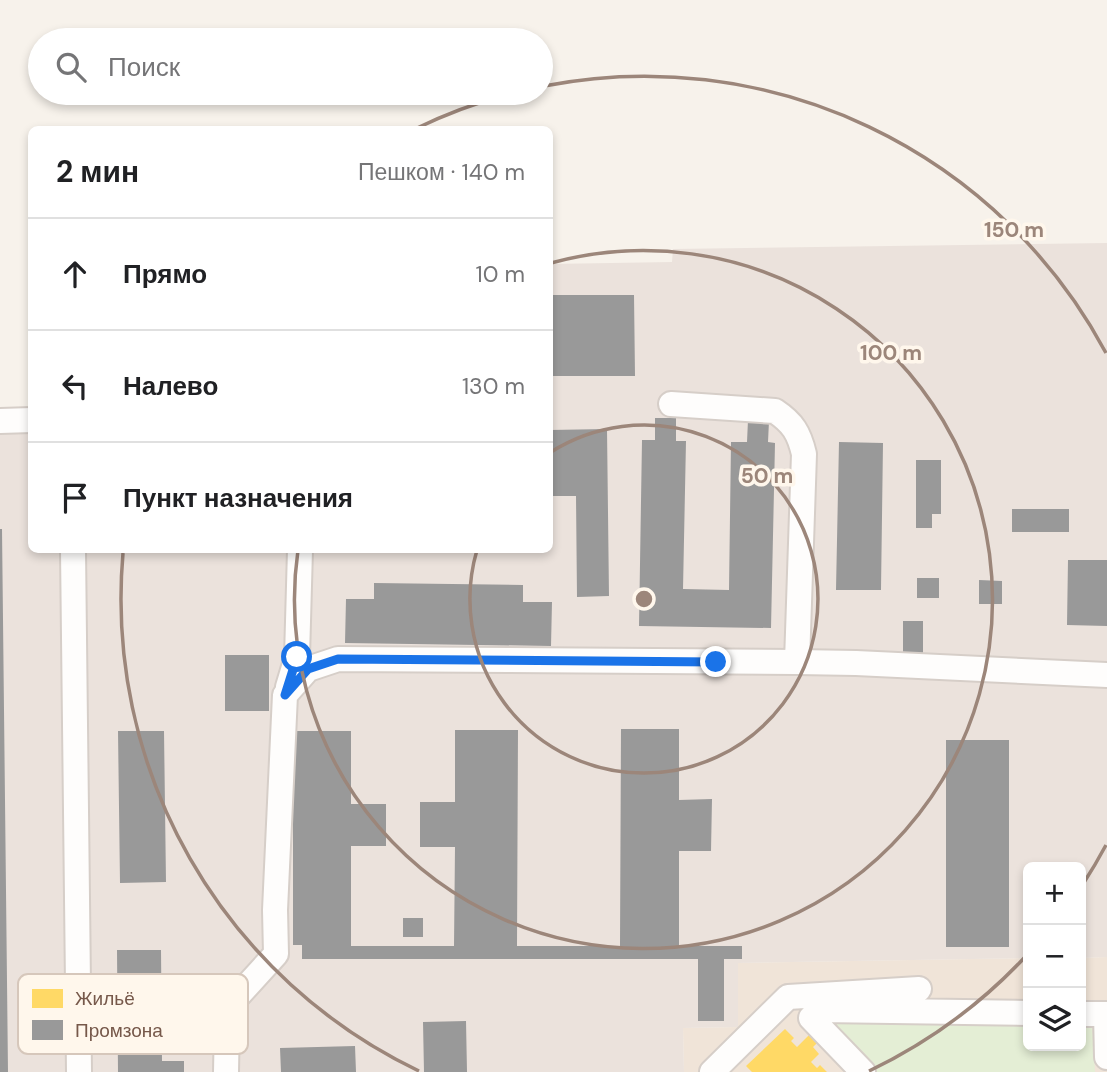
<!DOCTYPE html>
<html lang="ru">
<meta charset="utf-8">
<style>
:root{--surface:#fff;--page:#f6f6f6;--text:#202124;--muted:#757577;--line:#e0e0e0}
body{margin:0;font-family:"DM Sans",sans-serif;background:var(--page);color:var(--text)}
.controls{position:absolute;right:21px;bottom:21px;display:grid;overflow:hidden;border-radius:10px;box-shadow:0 4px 10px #0003}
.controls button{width:63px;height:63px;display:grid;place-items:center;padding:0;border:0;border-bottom:2px solid var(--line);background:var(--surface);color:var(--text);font:35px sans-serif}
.stop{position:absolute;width:21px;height:21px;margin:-16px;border:5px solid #1a73e8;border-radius:50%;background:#fff}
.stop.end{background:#1a73e8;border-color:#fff;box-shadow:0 2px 7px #0008}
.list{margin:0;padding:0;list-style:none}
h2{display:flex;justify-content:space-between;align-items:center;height:91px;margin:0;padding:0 28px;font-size:30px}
h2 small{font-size:23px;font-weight:400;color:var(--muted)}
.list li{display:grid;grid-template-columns:46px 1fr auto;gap:21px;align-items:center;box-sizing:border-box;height:112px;padding:0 28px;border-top:2px solid var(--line)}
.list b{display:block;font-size:26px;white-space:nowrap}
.list em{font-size:23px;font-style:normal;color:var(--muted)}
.icon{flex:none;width:38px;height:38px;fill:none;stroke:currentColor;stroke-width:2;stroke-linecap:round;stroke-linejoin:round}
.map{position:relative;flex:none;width:1107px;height:1072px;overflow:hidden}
.search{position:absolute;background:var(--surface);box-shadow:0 4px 10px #0003;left:28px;top:28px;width:525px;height:77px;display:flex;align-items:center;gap:18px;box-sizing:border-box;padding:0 24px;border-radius:38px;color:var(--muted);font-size:26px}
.panel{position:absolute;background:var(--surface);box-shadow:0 4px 10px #0003;left:28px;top:126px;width:525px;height:427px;border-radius:10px}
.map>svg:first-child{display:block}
.residential{fill:#f0e4d8}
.industrial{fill:#ebe2dc}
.green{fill:#e4eed5}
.homes{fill:#ffd966}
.industry{fill:#999}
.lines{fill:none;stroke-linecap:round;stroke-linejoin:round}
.minor-casing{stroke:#d6cec8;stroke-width:28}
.minor{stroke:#fefdfc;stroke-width:24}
.route{stroke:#1a73e8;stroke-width:9}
.ring{fill:none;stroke:#9c867a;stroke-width:3.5}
.key{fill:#fff7ec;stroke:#d6c7bb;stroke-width:2}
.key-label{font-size:19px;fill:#76584a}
.centre{fill:#9c867a;stroke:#fff7ec;stroke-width:3.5}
.ring-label{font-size:21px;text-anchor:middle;font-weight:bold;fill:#9c867a;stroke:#fff7ec;stroke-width:7;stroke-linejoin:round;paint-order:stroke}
</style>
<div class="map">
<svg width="1107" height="1072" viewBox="0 0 1107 1072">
<rect width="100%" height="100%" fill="#f7f2eb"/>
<path class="residential" d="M1107,957V1072H684L683,1028L738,1027L737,963L1028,958V1046H1081V958Z"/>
<path class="industrial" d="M1107,243V957L1081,958V867H1028V958L738,963V1027L683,1028L684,1072H0V410L31,409L32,550H550V264L672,262L673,249Z"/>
<path class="green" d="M821,1018L1028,1022V1046H1081V1023H1092L1095,1072H873Z"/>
<path class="homes" d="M785,1029L794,1038L791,1041L797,1047L810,1034L818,1042L813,1047L819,1054L811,1062L817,1068L820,1065L827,1072H752L746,1066Z"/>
<path class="industry" d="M550,295H634L635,376H550Z
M655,418H676V441H686L683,589L729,590L731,442H747L748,420L769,421L768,442L775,443L771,628L639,626L642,440H655Z
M607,429L609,596L577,597L576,496H550V430Z
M839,442L883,443L881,590H836Z
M916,460H941V514H932V528H916Z
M1012,509H1069V532H1012Z
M0,529H2L8,1072H0Z
M1068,560H1107V626L1067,625Z
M917,578H939V598H917Z
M979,580L1002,581V604H979Z
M374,583L523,585V602H552L551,646L345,643L346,599H374Z
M903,621H923V653H903Z
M225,655H269V711H225Z
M621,729H679V800L712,799L711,851H679V946H742V959H724V1021H698V959H302V945H293V731H351V804H386V846H351V946H454L455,847H420V802H455V730H518L517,946H620Z
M118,731H164L166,882L120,883Z
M946,740H1009V947H946Z
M403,918H423V937H403Z
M117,950H161L162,1061H184V1072H118Z
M466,1021L467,1072H424L423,1022Z
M355,1046L356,1072H281L280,1048Z"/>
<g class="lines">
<g class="minor-casing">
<path id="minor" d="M671,404L775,411C793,423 799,433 804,454L797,662
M0,421L32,420
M73,550L79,1072
M288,687L297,657L300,550
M1081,1014H1106L1107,1057
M226,1072L227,1019L235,999L276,954L275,910L285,695L308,669L338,659L797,662L856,663L1107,675
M712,1072L788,997L919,989
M863,1072L811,1018L820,1010L1028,1013"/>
</g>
<use href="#minor" class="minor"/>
</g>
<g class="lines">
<path class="route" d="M297,657L285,695L308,669L338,659L716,662"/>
</g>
<g class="ring">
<path d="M551 452A174 174 0 1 1 477 550"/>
<path d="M551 263A349 349 0 1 1 298 550"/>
<path d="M1106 845A523 523 0 0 1 1083 884M1026 956A523 523 0 0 1 869 1071M419 1071A523 523 0 0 1 123 553M415 129A523 523 0 0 1 509 94M544 86A523 523 0 0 1 1106 353"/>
</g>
<rect x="18" y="974" width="230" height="80" rx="10" class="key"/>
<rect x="32" y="989" width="31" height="19" fill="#ffd966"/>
<rect x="32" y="1020" width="31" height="20" fill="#999"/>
<g class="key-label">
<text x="75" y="1005">Жильё</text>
<text x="75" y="1037">Промзона</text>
</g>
<circle cx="644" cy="599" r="10" class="centre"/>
<g class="ring-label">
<text x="1014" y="237">150 m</text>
<text x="891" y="360">100 m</text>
<text x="767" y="483">50 m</text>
</g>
</svg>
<div class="controls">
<button>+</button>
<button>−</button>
<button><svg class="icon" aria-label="layers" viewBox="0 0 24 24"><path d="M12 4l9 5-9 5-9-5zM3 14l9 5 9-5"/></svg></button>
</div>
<div class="stop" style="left:297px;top:657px"></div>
<div class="stop end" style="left:716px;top:662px"></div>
<div class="search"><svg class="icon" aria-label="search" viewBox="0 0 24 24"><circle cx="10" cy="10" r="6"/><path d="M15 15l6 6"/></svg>Поиск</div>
<section class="panel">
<h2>2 мин<small>Пешком · 140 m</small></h2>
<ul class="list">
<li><svg class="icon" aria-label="ahead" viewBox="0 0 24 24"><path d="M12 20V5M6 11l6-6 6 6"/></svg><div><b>Прямо</b></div><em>10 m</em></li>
<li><svg class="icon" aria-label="left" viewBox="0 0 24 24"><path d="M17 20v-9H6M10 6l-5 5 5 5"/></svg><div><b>Налево</b></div><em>130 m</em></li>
<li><svg class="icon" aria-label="arrive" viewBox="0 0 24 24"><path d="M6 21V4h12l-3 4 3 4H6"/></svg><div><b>Пункт назначения</b></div></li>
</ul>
</section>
</div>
